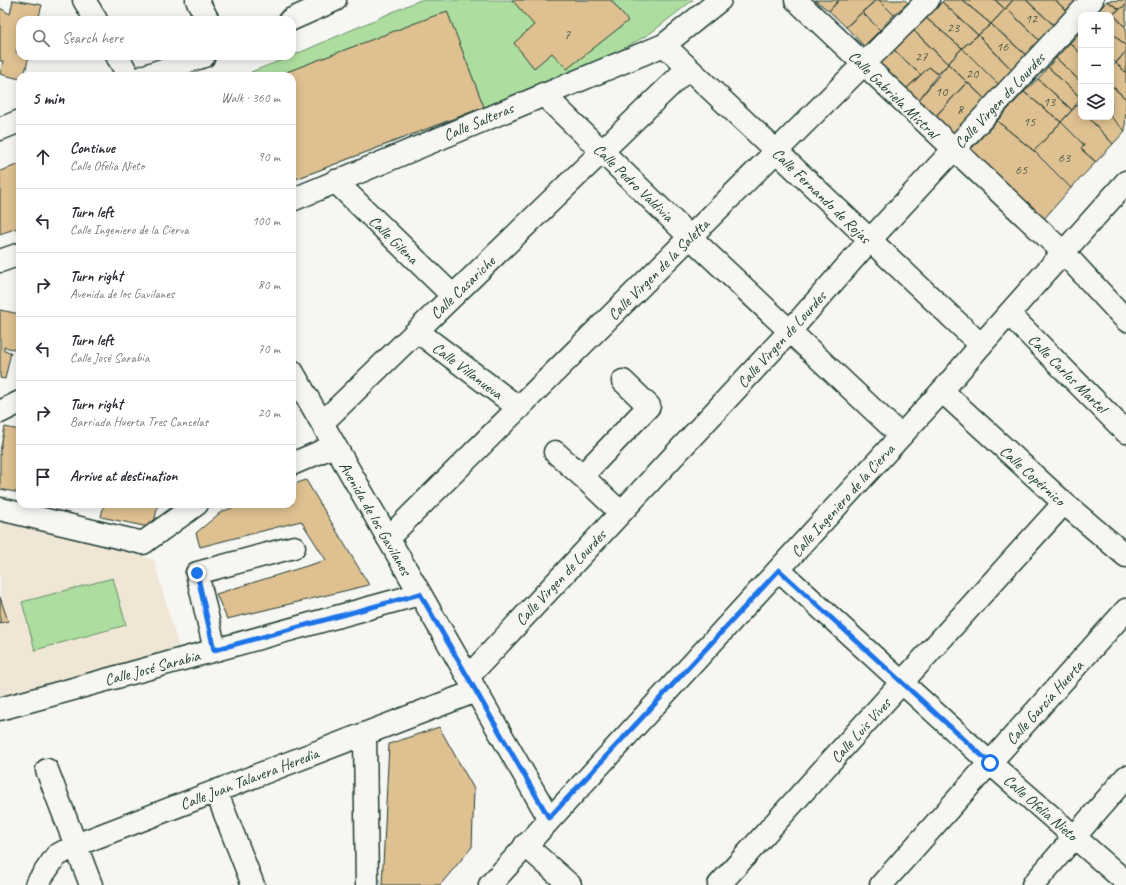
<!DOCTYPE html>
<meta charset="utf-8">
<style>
:root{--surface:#fff;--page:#f7f7f7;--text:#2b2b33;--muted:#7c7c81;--line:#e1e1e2}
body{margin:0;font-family:Caveat,sans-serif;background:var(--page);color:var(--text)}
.controls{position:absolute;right:12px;top:12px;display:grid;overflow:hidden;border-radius:8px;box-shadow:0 2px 10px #0003}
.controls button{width:36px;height:36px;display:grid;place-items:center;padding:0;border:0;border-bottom:1px solid var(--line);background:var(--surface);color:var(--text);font:20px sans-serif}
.stop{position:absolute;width:12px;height:12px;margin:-9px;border:3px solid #1a73e8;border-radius:50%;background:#fff}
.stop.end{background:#1a73e8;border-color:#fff;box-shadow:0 1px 4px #0008}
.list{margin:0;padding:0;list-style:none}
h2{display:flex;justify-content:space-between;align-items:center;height:52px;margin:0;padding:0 16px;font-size:17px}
h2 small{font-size:13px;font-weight:400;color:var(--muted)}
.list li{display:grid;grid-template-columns:26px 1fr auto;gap:12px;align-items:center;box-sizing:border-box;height:64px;padding:0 16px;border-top:1px solid var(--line)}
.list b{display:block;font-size:15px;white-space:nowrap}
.list p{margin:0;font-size:13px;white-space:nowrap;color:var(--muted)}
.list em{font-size:13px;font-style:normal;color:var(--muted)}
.icon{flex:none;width:22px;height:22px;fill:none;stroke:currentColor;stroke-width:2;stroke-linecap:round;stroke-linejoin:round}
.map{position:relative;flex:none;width:1126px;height:885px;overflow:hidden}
.search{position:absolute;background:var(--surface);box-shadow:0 2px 10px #0003;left:16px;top:16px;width:280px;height:44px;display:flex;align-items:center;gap:10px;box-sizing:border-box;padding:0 14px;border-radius:12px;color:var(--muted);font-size:15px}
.panel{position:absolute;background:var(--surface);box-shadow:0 2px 10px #0003;left:16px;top:72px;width:280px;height:436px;border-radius:12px}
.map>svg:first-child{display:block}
.built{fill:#efe6d5}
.green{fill:#adde9f;stroke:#668e6a}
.building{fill:#dec091;stroke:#1f3d34}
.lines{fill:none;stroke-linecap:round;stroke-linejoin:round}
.street-casing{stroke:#1f3d34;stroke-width:25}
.secondary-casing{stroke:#1f3d34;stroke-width:25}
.street{stroke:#f6f6f2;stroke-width:22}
.secondary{stroke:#f6f6f2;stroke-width:22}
.route{stroke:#1a73e8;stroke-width:5}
.labels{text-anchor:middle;stroke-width:3;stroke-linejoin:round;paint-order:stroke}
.number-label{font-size:14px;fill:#4f5e4b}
.street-label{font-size:16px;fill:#1f3d34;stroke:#f6f6f2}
</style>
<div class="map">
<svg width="1126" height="885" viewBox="0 0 1126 885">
<rect width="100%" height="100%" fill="#f6f6f2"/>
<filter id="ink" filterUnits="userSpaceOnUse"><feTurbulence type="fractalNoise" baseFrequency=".025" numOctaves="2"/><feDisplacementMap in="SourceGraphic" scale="8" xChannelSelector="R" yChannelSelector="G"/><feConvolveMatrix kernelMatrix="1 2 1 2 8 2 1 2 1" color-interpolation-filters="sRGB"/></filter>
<g filter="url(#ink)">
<path class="built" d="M0,516L154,560L179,649L0,698Z"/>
<path class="green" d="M420,0H693L652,32L632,44L569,77L483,110L482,108L296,179L292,169V76H253L251,72L292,56Z
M113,578L126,625L35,650L22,602Z"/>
<path class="building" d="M13,0L42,5L38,20H20V36L16,52L20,53V56H29L24,76H20V79L0,74L3,61H0V8L10,14Z
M512,0H611L628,21L567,69L552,53L534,68L514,43L534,25Z
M815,0H839L829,11Z
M839,0H876L846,27L829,11Z
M876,0H879L894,15L880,30L862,12Z
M879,0H905L908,3L894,15Z
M944,0H962L991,24L978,35L942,2Z
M962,0H995L1005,9L991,24Z
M995,0H1013L1005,9Z
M1013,0H1026L1058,29L1042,43L1006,8Z
M1026,0H1055L1071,15L1058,29Z
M1055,0H1084L1071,15Z
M1126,0V5L1119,9L1107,1Z
M1107,1L1119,9L1113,14L1126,28V46L1111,32V15H1095Z
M942,2L978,35L962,48L926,18Z
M1126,5V25L1124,26L1113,14Z
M1006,8L1042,43L1028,57L991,24Z
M447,11L484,107L296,179L292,168V76H276Z
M862,12L880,30L864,46L846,27Z
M926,18L962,48L948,64L913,30Z
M991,24L1028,57L1013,71L978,35Z
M913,30L948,64L938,74L929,67L921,75L893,49Z
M1081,31V54L1070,43Z
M1111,32L1126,46V51L1116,63L1111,58Z
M978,35L1013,71L1000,86L962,48Z
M1070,43L1081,54V82L1056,58Z
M962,48L1000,86L986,100L948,64Z
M893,49L921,75L906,89L878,61Z
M1126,51V73L1116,63Z
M1056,58L1081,82V98L1048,67Z
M1116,63L1126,73V99L1111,85V68Z
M948,64L967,82L934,118L918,101Z
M929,67L938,74L918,101L906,89Z
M1048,67L1081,98L1072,110L1038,79Z
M1038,79L1072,110L1061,122L1024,92Z
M967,82L986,100L954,136L934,118Z
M1111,85L1126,99L1125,131L1111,117Z
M1024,92L1061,122L1034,151L997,121Z
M1077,105L1081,110V117H1088L1113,144L1096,162L1081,149L1084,145L1061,122Z
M1088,117H1111L1125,131L1113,144Z
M997,121L1034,151L1071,188L1043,220L969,151Z
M1061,122L1084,145L1081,149L1096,162L1071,188L1034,151Z
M20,164V227L0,234V171Z
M0,310L20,314V340L18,350L4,347V351L11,352L5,379L0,378Z
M5,427L20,430V493L0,489V451Z
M306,480L369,585L227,619L216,594L326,560L301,521L200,547L196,533L221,512L242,504H292V485Z
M104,504H158L153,528L101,517Z
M0,597L8,621L0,623Z
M439,727L474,789L472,847L440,885H382L389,744Z"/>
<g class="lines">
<g class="street-casing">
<path id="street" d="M197,0L208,20
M796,0L1063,252L1126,320
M290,20L335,0
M664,45L981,345
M145,76L204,56
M543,94L690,237L900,435
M0,129L20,121
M335,181L453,296
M292,200L664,45L720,0
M0,261L20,254
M1009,314L1126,432
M417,331L519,408
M942,391L1064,503L1126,556
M0,412L20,402
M322,423L688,68
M555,452L582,476
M292,464L334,446
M0,509L143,543L197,504
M620,512L582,476L649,406L623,381
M388,538L928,0
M779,570L990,763L1126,882
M215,650L197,573L294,547
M468,677L790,331L869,241L1092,0
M0,709L420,594
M365,734L367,885
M47,770L91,885
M216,791L253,885
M525,845L570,885
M36,885L56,856L76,845L476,691
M719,885L1064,503
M881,885L1126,610
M1033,885L1126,777"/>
</g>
<g class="secondary-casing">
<path id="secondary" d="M84,0L96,20
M117,56L129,76
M292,371L549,818
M490,885L942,391L981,345L1126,182"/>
</g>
<use href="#street" class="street"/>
<use href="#secondary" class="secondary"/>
</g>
</g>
<g class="lines" filter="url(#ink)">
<path class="route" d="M197,573L214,650L420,594L549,818L779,570L990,763"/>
</g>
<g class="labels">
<g class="number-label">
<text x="1031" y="23">12</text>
<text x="953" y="32">23</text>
<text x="567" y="39">7</text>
<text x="1002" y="51">16</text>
<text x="921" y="61">27</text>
<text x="972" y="78">20</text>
<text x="941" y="96">10</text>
<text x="1049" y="106">13</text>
<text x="960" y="114">8</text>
<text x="1029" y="126">15</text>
<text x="1064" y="162">63</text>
<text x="1021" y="174">65</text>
</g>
<g class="street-label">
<text transform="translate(894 94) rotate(44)" y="6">Calle Gabriela Mistral</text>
<text transform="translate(999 100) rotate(-47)" y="6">Calle Virgen de Lourdes</text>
<text transform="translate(478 121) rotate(-23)" y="6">Calle Salteras</text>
<text transform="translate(634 182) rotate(44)" y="6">Calle Pedro Valdivia</text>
<text transform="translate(822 195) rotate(44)" y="6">Calle Fernando de Rojas</text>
<text transform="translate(394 239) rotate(44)" y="6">Calle Gilena</text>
<text transform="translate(658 269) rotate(-45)" y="6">Calle Virgen de la Saletta</text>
<text transform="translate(462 287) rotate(-44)" y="6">Calle Casariche</text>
<text transform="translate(781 339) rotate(-48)" y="6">Calle Virgen de Lourdes</text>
<text transform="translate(468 370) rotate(37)" y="6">Calle Villanueva</text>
<text transform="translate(1068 373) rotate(45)" y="6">Calle Carlos Martel</text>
<text transform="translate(1033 475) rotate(42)" y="6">Calle Copérnico</text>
<text transform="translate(842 500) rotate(-48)" y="6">Calle Ingeniero de la Cierva</text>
<text transform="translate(376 518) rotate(60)" y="6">Avenida de los Gavilanes</text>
<text transform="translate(560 577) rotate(-47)" y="6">Calle Virgen de Lourdes</text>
<text transform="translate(152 667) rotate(-15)" y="6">Calle José Sarabia</text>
<text transform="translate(1044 702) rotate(-48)" y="6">Calle García Huerta</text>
<text transform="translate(860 730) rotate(-48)" y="6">Calle Luis Vives</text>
<text transform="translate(249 778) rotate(-21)" y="6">Calle Juan Talavera Heredia</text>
<text transform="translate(1041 807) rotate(41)" y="6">Calle Ofelia Nieto</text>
</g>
</g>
</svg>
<div class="controls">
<button>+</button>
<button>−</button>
<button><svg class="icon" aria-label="layers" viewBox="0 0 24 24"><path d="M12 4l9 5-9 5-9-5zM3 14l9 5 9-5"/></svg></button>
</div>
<div class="stop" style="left:990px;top:763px"></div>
<div class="stop end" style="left:197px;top:573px"></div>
<div class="search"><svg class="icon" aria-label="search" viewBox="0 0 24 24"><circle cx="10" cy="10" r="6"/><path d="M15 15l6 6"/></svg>Search here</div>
<section class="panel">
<h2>5 min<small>Walk · 360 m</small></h2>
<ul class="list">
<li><svg class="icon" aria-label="ahead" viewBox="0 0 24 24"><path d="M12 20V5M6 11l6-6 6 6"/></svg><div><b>Continue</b><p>Calle Ofelia Nieto</p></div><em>90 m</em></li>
<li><svg class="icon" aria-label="left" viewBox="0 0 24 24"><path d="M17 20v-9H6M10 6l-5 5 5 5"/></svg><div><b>Turn left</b><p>Calle Ingeniero de la Cierva</p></div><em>100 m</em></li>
<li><svg class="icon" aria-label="right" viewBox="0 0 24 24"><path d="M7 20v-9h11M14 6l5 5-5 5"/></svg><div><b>Turn right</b><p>Avenida de los Gavilanes</p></div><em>80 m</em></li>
<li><svg class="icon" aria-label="left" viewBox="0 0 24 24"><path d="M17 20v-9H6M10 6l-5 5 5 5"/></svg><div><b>Turn left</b><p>Calle José Sarabia</p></div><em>70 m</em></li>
<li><svg class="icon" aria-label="right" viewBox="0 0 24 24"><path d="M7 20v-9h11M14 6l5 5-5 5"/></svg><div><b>Turn right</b><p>Barriada Huerta Tres Cancelas</p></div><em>20 m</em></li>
<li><svg class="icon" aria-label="arrive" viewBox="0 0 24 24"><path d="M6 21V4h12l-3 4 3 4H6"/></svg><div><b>Arrive at destination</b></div></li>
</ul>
</section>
</div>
